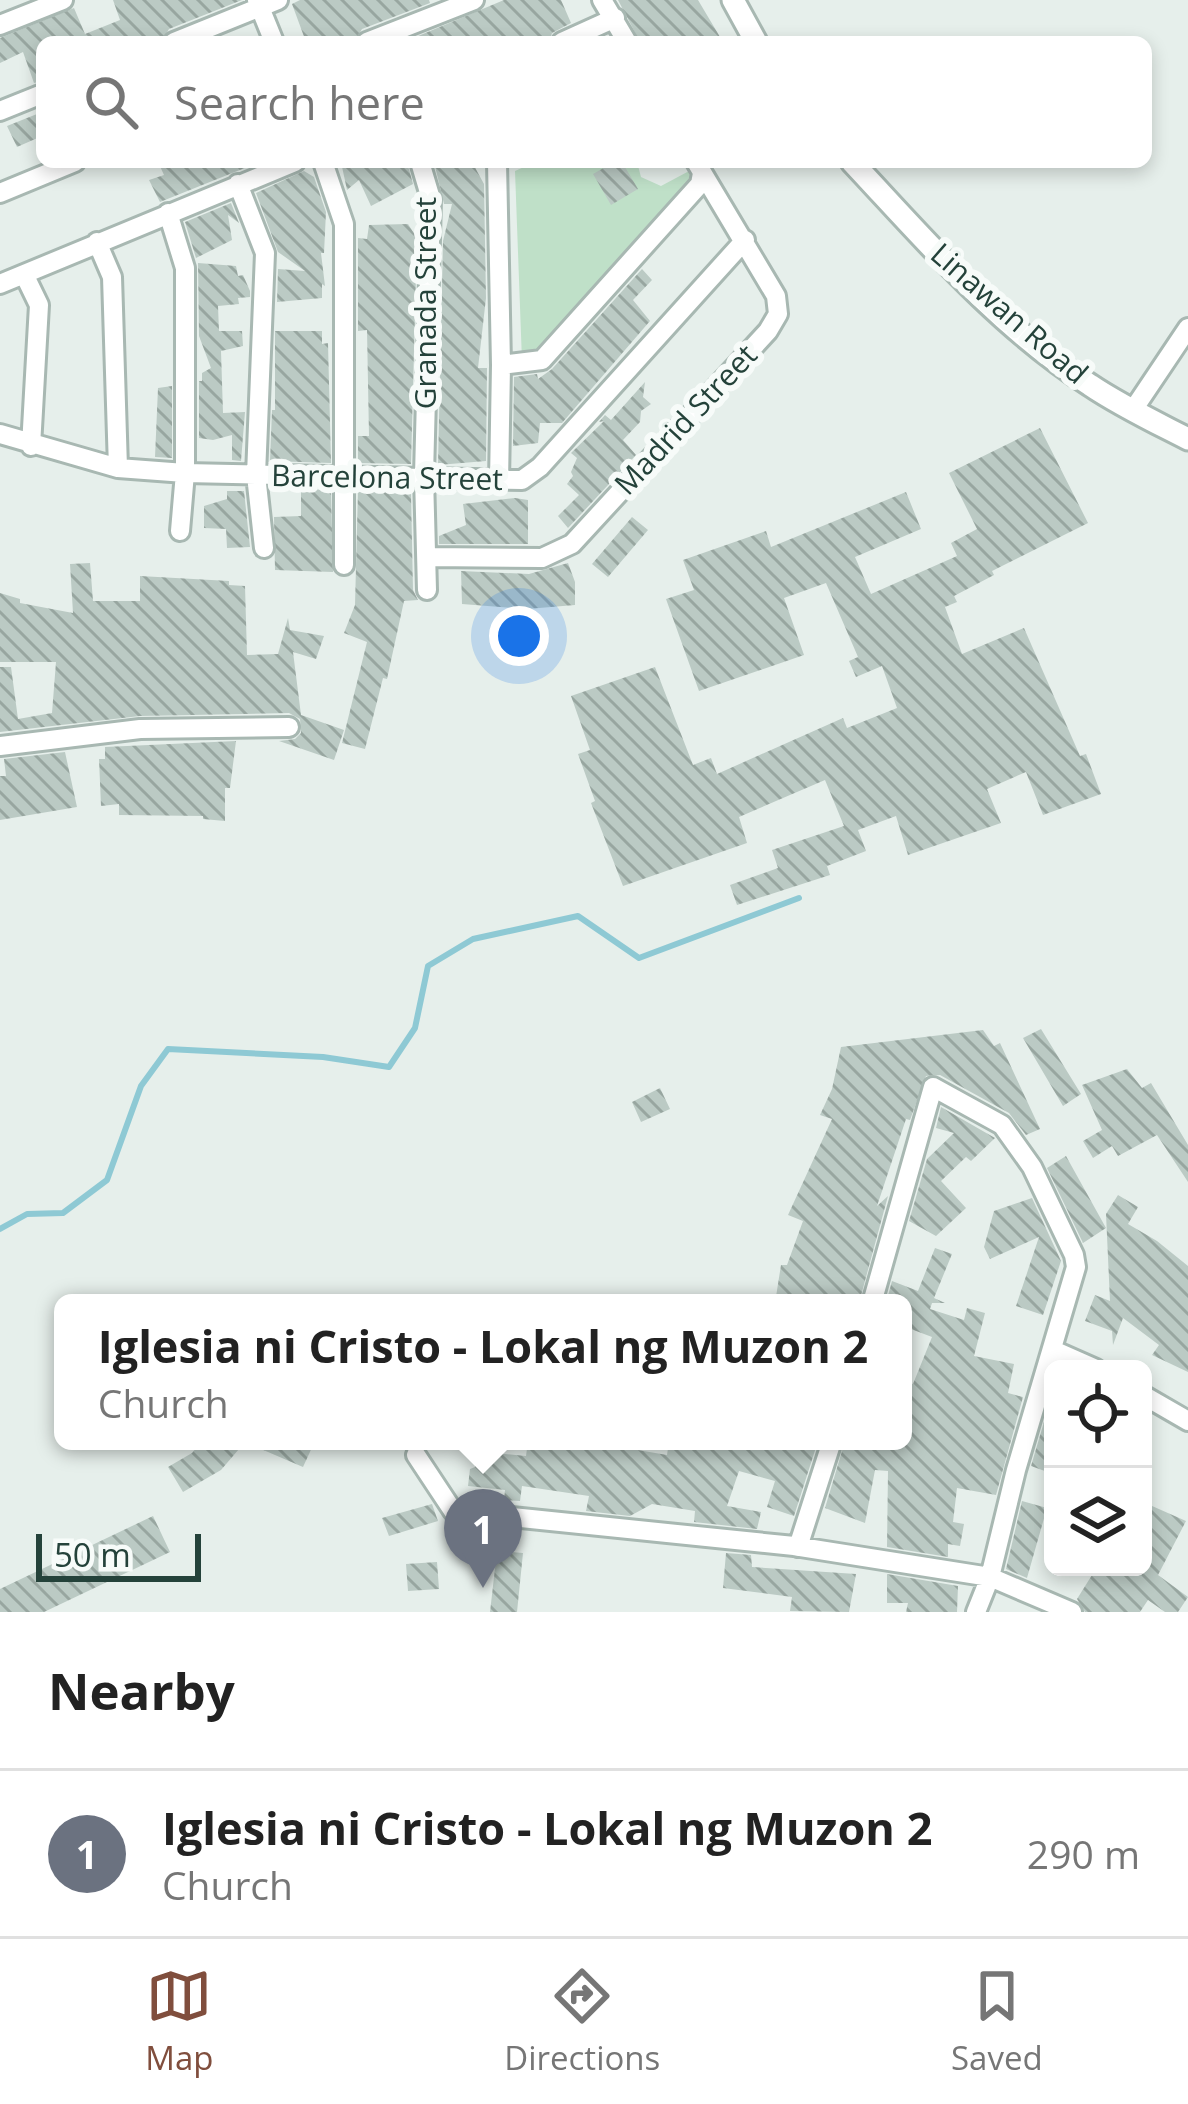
<!DOCTYPE html>
<style>
:root{--surface:#fff;--page:#f6f6f6;--text:#222;--muted:#767676;--line:#e0e0e0;--accent:#804e3d}
body{margin:0;font-family:"Open Sans",sans-serif;background:var(--page);color:var(--text)}
.controls{position:absolute;right:36px;bottom:36px;display:grid;overflow:hidden;border-radius:18px;box-shadow:0 6px 18px #0003}
.controls button{width:108px;height:108px;display:grid;place-items:center;padding:0;border:0;border-bottom:3px solid var(--line);background:var(--surface);color:var(--text);font:60px sans-serif}
.scale{position:absolute;left:36px;bottom:30px;width:165px;box-sizing:border-box;padding-left:12px;border:6px solid #24423a;border-top:0;font-size:33px;line-height:42px;white-space:nowrap;color:#24423a;-webkit-text-stroke:9px #f7fbf9;paint-order:stroke}
.you{position:absolute;left:519px;top:636px;width:42px;height:42px;margin:-30px;border:9px solid #fff;border-radius:50%;background:#1a73e8;box-shadow:0 0 0 18px #1a73e833}
.badge{display:grid;place-items:center;width:78px;height:78px;border-radius:50%;background:var(--accent);color:#fff;font-size:39px;font-weight:700}
.pin{position:absolute;translate:-50% -99px;filter:drop-shadow(0 3px 6px #0008)}
.pin::after{content:'';position:absolute;top:63px;width:42px;height:36px;background:inherit;clip-path:polygon(0 0,100% 0,50% 100%)}
.popup{position:absolute;left:54px;top:1294px;width:858px;height:156px;box-sizing:border-box;display:grid;place-content:center;border-radius:18px;background:var(--surface);filter:drop-shadow(0 3px 9px #0005);font-size:39px;white-space:nowrap;color:var(--muted)}
.popup b{font-size:45px;color:var(--text)}
.popup::after{content:'';position:absolute;left:50%;top:100%;margin-left:-24px;border:24px solid transparent;border-top-color:var(--surface)}
.list{margin:0;padding:0;list-style:none}
h2{display:flex;justify-content:space-between;align-items:center;height:156px;margin:0;padding:0 48px;font-size:51px}
h2 small{font-size:39px;font-weight:400;color:var(--muted)}
.list li{display:grid;grid-template-columns:78px 1fr auto;gap:36px;align-items:center;box-sizing:border-box;height:168px;padding:0 48px;border-top:3px solid var(--line)}
.list b{display:block;font-size:45px;white-space:nowrap}
.list p{margin:0;font-size:39px;white-space:nowrap;color:var(--muted)}
.list em{font-size:39px;font-style:normal;color:var(--muted)}
.icon{flex:none;width:66px;height:66px;fill:none;stroke:currentColor;stroke-width:2;stroke-linecap:round;stroke-linejoin:round}
.map{position:relative;flex:none;width:1188px;height:1612px;overflow:hidden}
.search{position:absolute;background:var(--surface);box-shadow:0 6px 18px #0003;left:36px;right:36px;top:36px;height:132px;display:flex;align-items:center;gap:30px;box-sizing:border-box;padding:0 42px;border-radius:18px;color:var(--muted);font-size:45px}
.sheet{height:324px;background:var(--surface)}
nav{display:flex;justify-content:space-around;align-items:center;box-sizing:border-box;height:168px;border-top:3px solid var(--line);background:var(--surface);font-size:33px;color:var(--muted)}
nav a{display:grid;justify-items:center;gap:6px}
nav .on{color:var(--accent)}
.map>svg:first-child{display:block}
.park{fill:#bfe0c8}
.lines{fill:none;stroke-linecap:round;stroke-linejoin:round}
.stream{stroke:#8ec9d4;stroke-width:6}
.building{fill:url(#building-back-hatch)}
.minor-casing{stroke:#a8b8b2;stroke-width:24}
.tertiary-casing{stroke:#a8b8b2;stroke-width:27}
.minor{stroke:#fff;stroke-width:18}
.tertiary{stroke:#fff;stroke-width:21}
.labels{text-anchor:middle;stroke-width:12;stroke-linejoin:round;paint-order:stroke}
.street-label{font-size:30px;fill:#24423a;stroke:#f7fbf9}
</style>
<div class="map">
<svg width="1188" height="1612" viewBox="0 0 1188 1612">
<defs>
<pattern id="building-back-hatch" width="6" height="6" patternUnits="userSpaceOnUse" patternTransform="scale(3)"><rect width="6" height="6" fill="#bbcac4"/><path d="M-1 5l2 2M0 0l6 6M5-1l2 2" fill="none" stroke="#98a6a0"/></pattern>
</defs>
<rect width="100%" height="100%" fill="#e6efeb"/>
<path class="park" d="M535,162H637L641,177L661,186L691,170L709,169L552,345L522,361L515,171Z"/>
<g class="lines">
<path class="stream" d="M0,1229L27,1214L63,1213L107,1180L141,1086L168,1049L323,1057L389,1067L415,1028L428,966L473,939L578,916L639,958L799,898"/>
</g>
<path class="building" d="M113,0H242L169,29L161,42H42V81L34,83L23,52L0,63V38L74,8L85,34L120,20Z
M300,0H429L430,3L362,29L354,42H306L292,4Z
M504,0H561L571,23L552,33L549,42H404Z
M618,0H698L723,42H640Z
M42,112V136L17,147L7,126Z
M158,162H260L160,202L149,180L164,175Z
M341,162H407L413,184L371,206L359,180L347,190Z
M434,162H472L484,184L486,298L478,368H487L486,461L438,465L443,241L452,204H444Z
M614,162H622L638,189L611,205L593,174Z
M304,171L314,177L326,212L324,253H321L325,286L322,284V298L277,302L278,269L305,271L278,252L256,193Z
M231,203L239,223L228,215L232,240L196,258L185,222Z
M408,224L417,238L411,464L358,463V436H369L367,330L358,331V238L367,239L369,225Z
M198,263L236,266L238,276L243,275L250,291V297L238,298L239,304L218,306L219,331H242L243,346L221,351L223,413L245,412L241,461L232,460V435L213,440L199,438V381H202V373L211,368L199,336Z
M642,269L652,280L633,300L650,321L562,423H540L538,443L513,446L514,377L537,374L538,379L552,369Z
M275,331H322V344L328,343L331,463L270,461L272,410H275Z
M645,382L643,397L651,404L641,411L640,422L623,440L636,455L568,528L558,516L579,495L567,484L573,476L571,472L577,458L571,453L604,421L599,422L605,415L611,420Z
M172,386V458L155,457L158,388Z
M1040,428L1088,523L992,571L994,575L954,596L957,602L945,607L962,654L1024,628L1080,756L1086,754L1101,794L1043,815L1026,772L987,789L1001,823L908,855L896,816L858,830L866,851L827,866L830,875L737,905L730,885L778,868L772,850L844,826L825,780L739,817L747,843L623,886L591,803L595,801L578,754L590,750L571,696L655,667L693,765L711,758L717,774L843,718L847,728L897,708L882,666L856,677L849,661L858,657L826,583L784,598L804,655L699,691L666,599L694,590L683,560L766,531L771,547L906,492L921,529L855,557L871,594L957,556L951,543L977,529L949,473Z
M301,489L331,490L333,572L275,570L274,517L301,516Z
M358,490L411,494L413,590L418,600L404,601L387,679L383,678L365,749L342,743L367,642L344,633L355,605Z
M227,491H244L250,547L227,548L226,529L204,528V506L227,499Z
M515,498L528,500V544H439V536L466,525L463,504Z
M632,517L648,530L608,577L592,564Z
M90,563L93,601H140V576L229,581V585L245,586L247,655L278,654L288,618L290,630L324,636L316,659L293,652L301,715L344,730L334,760L279,741L295,739L301,733L300,719L289,713L140,716L0,732V667H11L18,719L52,713L56,662H0V593L20,599V603L73,613L70,564Z
M568,563L575,582V605L527,609L462,604L461,571L529,574Z
M236,741L230,788H225V821L203,819V816L119,815V804L101,806L99,759H105V747Z
M65,752L77,807L0,820V776H6L4,759Z
M1041,1029L1081,1094L1063,1106L1023,1038Z
M983,1030L994,1046L1000,1043L1040,1129L1026,1135L1009,1113L940,1075L926,1076L910,1120L906,1119L877,1206L888,1196L859,1303L836,1297L835,1303H775L781,1265H787L803,1221L788,1215L832,1119L820,1115L832,1089L841,1047Z
M1127,1069L1142,1088L1151,1083L1188,1145V1182L1157,1135L1118,1156L1112,1146L1093,1158L1083,1141L1102,1130L1082,1085Z
M660,1088L670,1109L641,1122L632,1102Z
M941,1107L995,1138L971,1161L966,1157L941,1181L966,1208L936,1236L909,1221L927,1159L954,1133L936,1128Z
M1066,1156L1106,1228L1083,1243L1047,1168Z
M1118,1195L1138,1207L1128,1224L1157,1241L1188,1266V1372L1152,1355L1159,1345L1123,1318L1113,1345L1112,1331L1085,1321L1095,1295L1110,1301L1106,1214Z
M1032,1198L1061,1261L1043,1315L1016,1306L1039,1237L990,1259L984,1247L994,1211Z
M935,1248L952,1254L934,1298L945,1303H932L930,1309L964,1320L967,1308L985,1313L974,1356L1014,1364L1008,1393L1023,1397L996,1495L957,1488L953,1522L964,1524L960,1546L948,1544V1557L887,1547L888,1471L875,1470L865,1523L825,1508L845,1441H903V1380L913,1384L932,1337L903,1326V1303H886L892,1281L918,1291Z
M1049,1405L1053,1406V1474L1031,1466Z
M202,1441H315L303,1467L245,1442L221,1470L183,1492L168,1467L192,1453Z
M477,1441H494V1453L526,1456L528,1441H585L667,1455L669,1441H818L794,1516L767,1507L775,1481L739,1471L727,1506L761,1512L757,1529L694,1522L695,1511L652,1504L630,1516L586,1511L589,1496L522,1486L520,1501L504,1500L505,1490L468,1486L470,1469L475,1467Z
M1022,1501L1047,1508L1027,1578L1006,1569Z
M1143,1502L1186,1521L1158,1575L1188,1597L1178,1612H1165L1148,1600L1140,1612H1085L1077,1599L1097,1567H1143Z
M432,1504L438,1521L389,1536L382,1518Z
M153,1516L170,1552L44,1612H0V1589Z
M497,1551L523,1553L517,1612H490Z
M726,1553L751,1555L752,1567L856,1574L849,1612L790,1611L792,1597L723,1588Z
M437,1562L439,1589L408,1591L406,1564Z
M887,1574L958,1586L957,1612H906L908,1603H887Z"/>
<g class="lines">
<g class="minor-casing">
<path id="minor" d="M257,0L274,42
M602,0L627,42
M0,25L63,0
M174,42L278,0
M367,42L474,0
M562,42L615,18
M0,111L42,94
M323,162L344,224V565
M420,162L431,199L424,476L427,590
M497,162L501,365L499,482
M238,184L265,253L256,475L264,548
M0,193L75,162
M168,213L185,268V473L180,531
M97,242L112,277L118,468
M24,274L39,305L31,446
M0,284L295,162
M501,365L542,360L700,184L702,173
M1133,410L1188,328
M0,434L118,468L185,473L522,480L540,467L745,240
M428,557L542,558L572,544L768,331L778,314L776,296L696,162
M0,746L140,729L289,727
M872,1303L933,1087L1002,1125L1032,1167L1074,1255L1076,1267L1016,1470L990,1577L976,1612
M1053,1350L1096,1369
M1143,1395L1188,1421
M416,1455L453,1511L794,1546L990,1577L1072,1612
M798,1547L832,1441"/>
</g>
<g class="tertiary-casing">
<path id="tertiary" d="M733,0L756,42
M852,162C925,240 999,327 1090,385C1121,406 1155,422 1188,439"/>
</g>
<use href="#minor" class="minor"/>
<use href="#tertiary" class="tertiary"/>
</g>
<g class="labels">
<g class="street-label">
<text transform="translate(426 303) rotate(-90)" y="10">Granada Street</text>
<text transform="translate(1009 314) rotate(41)" y="10">Linawan Road</text>
<text transform="translate(686 420) rotate(-47)" y="10">Madrid Street</text>
<text transform="translate(387 478) rotate(1)" y="10">Barcelona Street</text>
</g>
</g>
</svg>
<div class="controls">
<button><svg class="icon" aria-label="locate" viewBox="0 0 24 24"><circle cx="12" cy="12" r="6"/><path d="M12 2v4M12 18v4M2 12h4M18 12h4"/></svg></button>
<button><svg class="icon" aria-label="layers" viewBox="0 0 24 24"><path d="M12 4l9 5-9 5-9-5zM3 14l9 5 9-5"/></svg></button>
</div>
<div class="scale">50 m</div>
<div class="you"></div>
<div class="pin badge" style="left:483px;top:1588px;background:#6b7280">1</div>
<div class="popup"><b>Iglesia ni Cristo - Lokal ng Muzon 2</b>Church</div>
<div class="search"><svg class="icon" aria-label="search" viewBox="0 0 24 24"><circle cx="10" cy="10" r="6"/><path d="M15 15l6 6"/></svg>Search here</div>
</div>
<section class="sheet">
<h2>Nearby<small></small></h2>
<ul class="list">
<li><span class="badge" style="background:#6b7280">1</span><div><b>Iglesia ni Cristo - Lokal ng Muzon 2</b><p>Church</p></div><em>290 m</em></li>
</ul>
</section>
<nav>
<a class="on"><svg class="icon" aria-label="map" viewBox="0 0 24 24"><path d="M3 6l6-2 6 2 6-2v14l-6 2-6-2-6 2zM9 4v14M15 6v14"/></svg>Map</a>
<a><svg class="icon" aria-label="directions" viewBox="0 0 24 24"><path d="M12 3l9 9-9 9-9-9zM9 14v-3h6M13 9l2 2-2 2"/></svg>Directions</a>
<a><svg class="icon" aria-label="saved" viewBox="0 0 24 24"><path d="M7 4h10v16l-5-4-5 4z"/></svg>Saved</a>
</nav>
